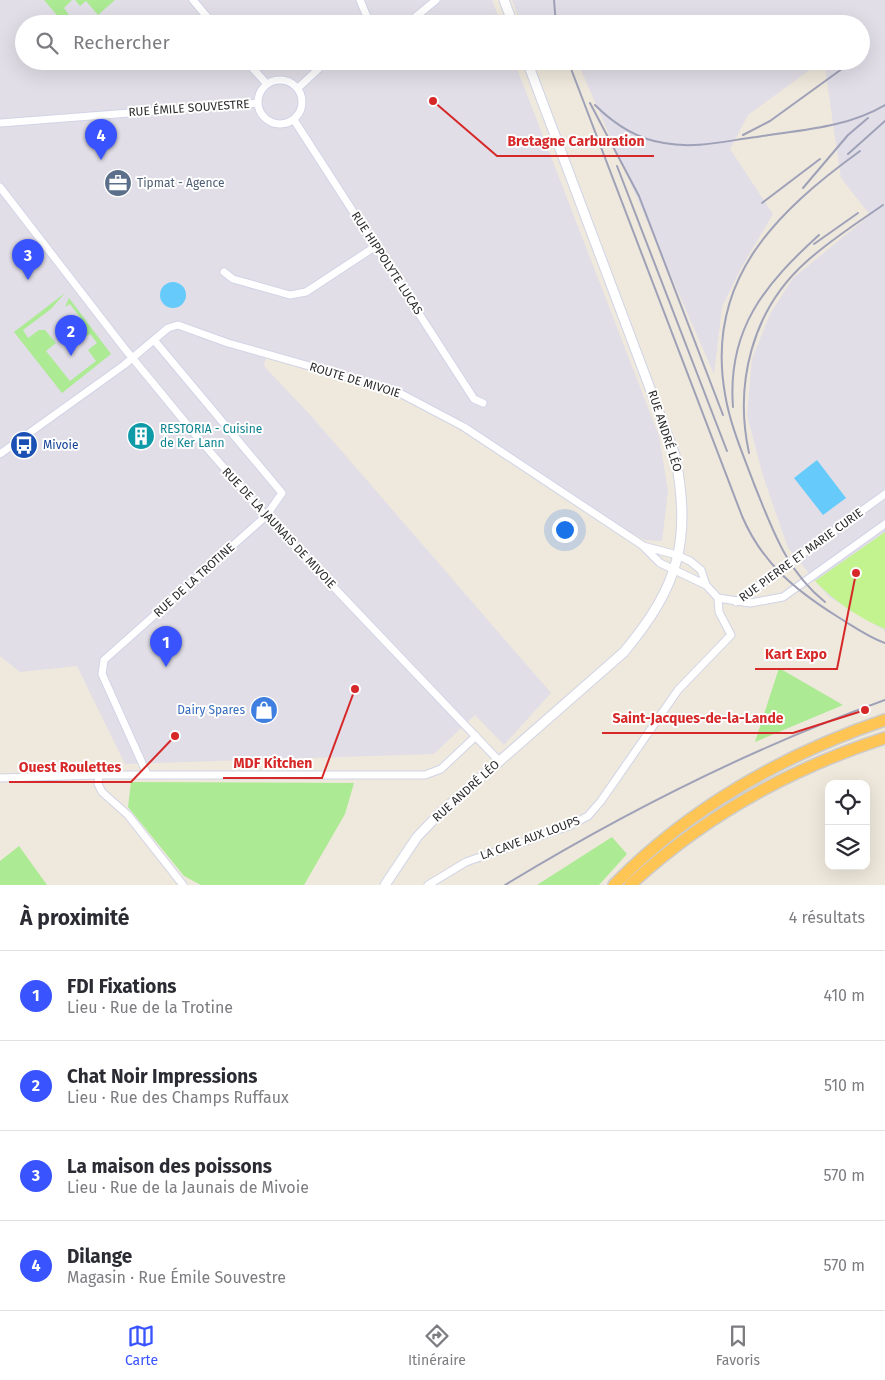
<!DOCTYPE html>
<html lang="fr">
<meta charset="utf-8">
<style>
:root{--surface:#fff;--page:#f7f7f7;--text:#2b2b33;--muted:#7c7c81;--line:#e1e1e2;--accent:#3953ff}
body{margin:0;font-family:"Fira Sans",sans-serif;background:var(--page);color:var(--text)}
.controls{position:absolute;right:15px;bottom:15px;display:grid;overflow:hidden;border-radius:10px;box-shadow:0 5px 20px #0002}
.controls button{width:45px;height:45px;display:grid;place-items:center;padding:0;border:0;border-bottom:1px solid var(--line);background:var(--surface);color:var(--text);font:25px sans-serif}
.you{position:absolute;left:564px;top:529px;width:18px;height:18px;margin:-12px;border:4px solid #fff;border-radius:50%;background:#1a73e8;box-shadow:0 0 0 8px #1a73e833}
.badge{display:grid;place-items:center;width:32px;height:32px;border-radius:50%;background:var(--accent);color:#fff;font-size:16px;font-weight:700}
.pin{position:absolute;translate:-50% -41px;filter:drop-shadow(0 1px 2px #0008)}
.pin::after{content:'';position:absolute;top:26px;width:18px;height:15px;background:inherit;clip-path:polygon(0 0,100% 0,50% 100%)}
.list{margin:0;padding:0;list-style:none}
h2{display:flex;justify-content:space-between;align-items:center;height:65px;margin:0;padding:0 20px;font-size:21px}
h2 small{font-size:16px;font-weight:400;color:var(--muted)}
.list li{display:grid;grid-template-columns:32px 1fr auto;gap:15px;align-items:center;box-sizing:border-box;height:90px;padding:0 20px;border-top:1px solid var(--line)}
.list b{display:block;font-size:19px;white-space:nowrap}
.list p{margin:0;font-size:16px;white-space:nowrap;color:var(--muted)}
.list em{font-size:16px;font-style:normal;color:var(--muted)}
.icon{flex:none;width:28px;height:28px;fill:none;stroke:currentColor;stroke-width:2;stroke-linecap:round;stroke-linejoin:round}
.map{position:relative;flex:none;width:885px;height:885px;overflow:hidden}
.search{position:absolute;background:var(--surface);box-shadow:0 5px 20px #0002;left:15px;right:15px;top:15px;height:55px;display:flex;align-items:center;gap:12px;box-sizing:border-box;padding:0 18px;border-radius:28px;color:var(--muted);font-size:19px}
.sheet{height:425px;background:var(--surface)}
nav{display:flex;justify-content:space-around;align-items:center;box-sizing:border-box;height:70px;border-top:1px solid var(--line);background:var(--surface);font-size:14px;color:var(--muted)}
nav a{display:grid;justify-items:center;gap:2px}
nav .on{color:var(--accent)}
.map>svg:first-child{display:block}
.industrial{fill:#e1dee7}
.green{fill:#acea94}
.pitch{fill:#c3f38e}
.water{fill:#66cbfb}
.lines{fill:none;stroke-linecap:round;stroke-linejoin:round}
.minor-casing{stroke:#d1d4e6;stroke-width:9}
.tertiary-casing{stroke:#d1d4e6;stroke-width:11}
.trunk-casing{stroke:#ccc;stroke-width:14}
.minor{stroke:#fff;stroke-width:7}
.tertiary{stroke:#fff;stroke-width:9}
.trunk{stroke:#fec454;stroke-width:11}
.rail{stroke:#9ea1b8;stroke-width:2}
.labels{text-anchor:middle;stroke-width:4;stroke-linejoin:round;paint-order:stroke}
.street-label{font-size:12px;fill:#2c2c2c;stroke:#fff}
.service-label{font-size:12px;fill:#4e5e75;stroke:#fff;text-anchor:start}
.culture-label{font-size:12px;fill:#0d838f;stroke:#fff;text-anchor:start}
.transit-label{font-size:12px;fill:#164399;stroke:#fff;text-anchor:start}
.shop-label{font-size:12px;fill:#366cbe;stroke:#fff;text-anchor:end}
.leader{fill:none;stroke:#d62828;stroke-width:2}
.callout-dot{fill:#d62828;stroke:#fff;stroke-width:2}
.callout-label{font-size:14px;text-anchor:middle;font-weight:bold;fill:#d62828;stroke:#fff;stroke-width:4;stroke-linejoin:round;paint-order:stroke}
</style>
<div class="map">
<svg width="885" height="885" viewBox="0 0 885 885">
<rect width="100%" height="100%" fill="#efe8dc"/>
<path class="industrial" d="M0,0H492L501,24H24V61H514L659,436L668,491L662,541L645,540L573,502L431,412L392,393L266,358L264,366L313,418L551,693L504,745L475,715L434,754L125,764L77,666L20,672L0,656Z
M512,0H885V631L829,597L788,548L763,476L747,415L752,359L770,314L793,278L870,215L841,178L824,61H861V24H561L559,21L552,24H521Z
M577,61H822L748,115L730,149L773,214L741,268L722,307L714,374Z"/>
<path class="green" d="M44,0H72L64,8L69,15L62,21Z
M75,0H115L98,15L86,1L80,6Z
M65,293L51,309L23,330L28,338L39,330H45L56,343L46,351L70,381L96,361L88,350L97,343L90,334L87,336L81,328L85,324L70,304L65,307L69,298L111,354L62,393L14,332Z
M779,668L843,705L755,742Z
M131,782L354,783L345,814L304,885H201L184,876L128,807Z
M612,837L627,854L599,885H537Z
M19,846L47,885H0V861Z"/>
<path class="pitch" d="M885,532V629C859,618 834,601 815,581Z"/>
<path class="water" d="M160 295a13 13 0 1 1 26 0a13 13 0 1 1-26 0Z
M817,460L846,498L823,515L794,478Z"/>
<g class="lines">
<g class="minor-casing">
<path id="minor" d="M193,0L213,24
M360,0L370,24
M407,24L436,0
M246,61L267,84
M258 102a22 22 0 1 1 44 0a22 22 0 1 1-44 0Z
M298,88L327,61
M294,120L474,399L483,403
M0,123L258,103
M0,187L125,349L199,439L266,516L500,762
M224,272L233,279L290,295L306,292L376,246
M0,454L124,365L168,328L178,325L228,343L394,390L464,427L642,545L660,563L706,585
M643,546L677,555L690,561L701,570L706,585L718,598L750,603L783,597L885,524
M736,602L885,494
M147,774L102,674L104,660L266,516L282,493L154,340
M99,775H425L441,769L476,736
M0,778L99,775L98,784L102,792L128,815L183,885
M428,885L466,862L569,826L588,816L601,801L678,690L731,635L719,612L718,598"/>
</g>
<g class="tertiary-casing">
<path id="tertiary" d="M504,0L513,24
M385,885L417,837L438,815L624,652C679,586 692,540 675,455L527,61"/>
</g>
<g class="trunk-casing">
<path id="trunk" d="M614,885C688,809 784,754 885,720
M630,885C704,816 789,769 885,738"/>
</g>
<use href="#minor" class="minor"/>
<use href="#tertiary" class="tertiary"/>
<use href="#trunk" class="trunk"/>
<path class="rail" d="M554,0L556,24
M568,61L742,516C762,563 795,590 838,617C853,626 868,637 885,643
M590,103L639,196L723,415
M595,105C614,124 637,139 664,143C695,149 725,141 756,137C800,130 846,128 885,105
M743,135L770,121L846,66
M848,154L885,121
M617,166L727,451
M803,188L848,135L868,118
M762,203L820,159
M814,244L858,213
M733,407C727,329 765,284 819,235
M749,453C734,384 752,310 806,262C829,241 857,223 883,205
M825,602C786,571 772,528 754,484C743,454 730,425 725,394C705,280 776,212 860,151
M505,885C625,812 752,748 885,700"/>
</g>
<defs>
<g id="office-disc" transform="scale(1.4375)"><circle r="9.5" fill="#5c6f8a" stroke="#fff"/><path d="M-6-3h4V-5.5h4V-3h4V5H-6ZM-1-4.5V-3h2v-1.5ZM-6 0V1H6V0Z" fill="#fff"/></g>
<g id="building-disc" transform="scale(1.4375)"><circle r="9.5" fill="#0f9aa8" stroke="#fff"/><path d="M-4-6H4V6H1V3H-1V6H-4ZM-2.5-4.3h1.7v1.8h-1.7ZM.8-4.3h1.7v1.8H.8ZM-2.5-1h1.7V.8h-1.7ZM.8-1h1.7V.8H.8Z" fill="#fff"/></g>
<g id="bus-disc" transform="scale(1.4375)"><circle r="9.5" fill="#1a4fb4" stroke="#fff"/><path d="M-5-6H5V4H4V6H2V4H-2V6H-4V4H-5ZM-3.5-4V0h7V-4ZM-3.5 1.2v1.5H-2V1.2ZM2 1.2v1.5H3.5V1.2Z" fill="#fff"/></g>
<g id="shop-disc" transform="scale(1.4375)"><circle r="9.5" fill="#3f7fe0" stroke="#fff"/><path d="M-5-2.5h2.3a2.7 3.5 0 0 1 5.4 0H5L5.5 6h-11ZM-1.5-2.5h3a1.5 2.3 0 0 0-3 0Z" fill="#fff"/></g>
</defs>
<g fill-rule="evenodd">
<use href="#office-disc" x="118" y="183"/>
<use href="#building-disc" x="141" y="436"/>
<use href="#bus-disc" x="24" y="445"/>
<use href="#shop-disc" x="264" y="710"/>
</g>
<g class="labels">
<g class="street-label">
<text transform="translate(189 108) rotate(-4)" y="4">RUE ÉMILE SOUVESTRE</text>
<text transform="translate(387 263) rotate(57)" y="4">RUE HIPPOLYTE LUCAS</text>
<text transform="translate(355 380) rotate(17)" y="4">ROUTE DE MIVOIE</text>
<text transform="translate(665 431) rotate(72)" y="4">RUE ANDRÉ LÉO</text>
<text transform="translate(279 528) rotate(47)" y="4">RUE DE LA JAUNAIS DE MIVOIE</text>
<text transform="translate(801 555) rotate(-36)" y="4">RUE PIERRE ET MARIE CURIE</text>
<text transform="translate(194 580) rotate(-42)" y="4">RUE DE LA TROTINE</text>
<text transform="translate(466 791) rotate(-42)" y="4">RUE ANDRÉ LÉO</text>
<text transform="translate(530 838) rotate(-20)" y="4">LA CAVE AUX LOUPS</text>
</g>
<g class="service-label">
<text x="137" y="187">Tipmat - Agence</text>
</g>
<g class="culture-label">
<text x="160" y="433">RESTORIA - Cuisine<tspan x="160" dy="14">de Ker Lann</tspan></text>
</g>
<g class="transit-label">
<text x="43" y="449">Mivoie</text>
</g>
<g class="shop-label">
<text x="245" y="714">Dairy Spares</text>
</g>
</g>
<path class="leader" d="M433 101L497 156H654M856 573L837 669H755M865 710L793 733H602M355 689L322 778H223M175 736L131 782H9"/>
<g class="callout-dot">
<circle cx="433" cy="101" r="5"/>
<circle cx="856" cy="573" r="5"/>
<circle cx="865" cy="710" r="5"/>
<circle cx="355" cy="689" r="5"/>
<circle cx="175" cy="736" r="5"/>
</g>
<g class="callout-label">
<text x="576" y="146">Bretagne Carburation</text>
<text x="796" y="659">Kart Expo</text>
<text x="698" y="723">Saint-Jacques-de-la-Lande</text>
<text x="273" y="768">MDF Kitchen</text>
<text x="70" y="772">Ouest Roulettes</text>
</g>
</svg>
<div class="controls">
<button><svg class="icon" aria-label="locate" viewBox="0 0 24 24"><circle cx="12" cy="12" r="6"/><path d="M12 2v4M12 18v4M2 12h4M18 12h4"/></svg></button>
<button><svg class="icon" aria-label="layers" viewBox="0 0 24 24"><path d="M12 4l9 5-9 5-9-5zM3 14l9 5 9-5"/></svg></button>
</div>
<div class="you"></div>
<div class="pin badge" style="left:166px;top:667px">1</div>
<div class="pin badge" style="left:71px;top:356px">2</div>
<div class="pin badge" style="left:28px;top:280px">3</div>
<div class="pin badge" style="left:101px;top:160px">4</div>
<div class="search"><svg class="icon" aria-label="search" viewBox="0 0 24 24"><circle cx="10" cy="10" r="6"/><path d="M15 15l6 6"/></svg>Rechercher</div>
</div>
<section class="sheet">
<h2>À proximité<small>4 résultats</small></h2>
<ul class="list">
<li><span class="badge">1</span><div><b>FDI Fixations</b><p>Lieu · Rue de la Trotine</p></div><em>410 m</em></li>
<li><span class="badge">2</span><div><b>Chat Noir Impressions</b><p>Lieu · Rue des Champs Ruffaux</p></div><em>510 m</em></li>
<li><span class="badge">3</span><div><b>La maison des poissons</b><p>Lieu · Rue de la Jaunais de Mivoie</p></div><em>570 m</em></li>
<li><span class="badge">4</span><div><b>Dilange</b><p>Magasin · Rue Émile Souvestre</p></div><em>570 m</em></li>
</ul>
</section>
<nav>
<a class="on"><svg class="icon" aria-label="map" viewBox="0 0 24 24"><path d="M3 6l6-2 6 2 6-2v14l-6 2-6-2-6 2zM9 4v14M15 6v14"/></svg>Carte</a>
<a><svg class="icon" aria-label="directions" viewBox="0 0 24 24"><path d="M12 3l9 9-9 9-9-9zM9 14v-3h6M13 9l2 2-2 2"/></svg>Itinéraire</a>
<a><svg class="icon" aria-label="saved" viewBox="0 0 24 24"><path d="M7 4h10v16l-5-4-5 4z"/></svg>Favoris</a>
</nav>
